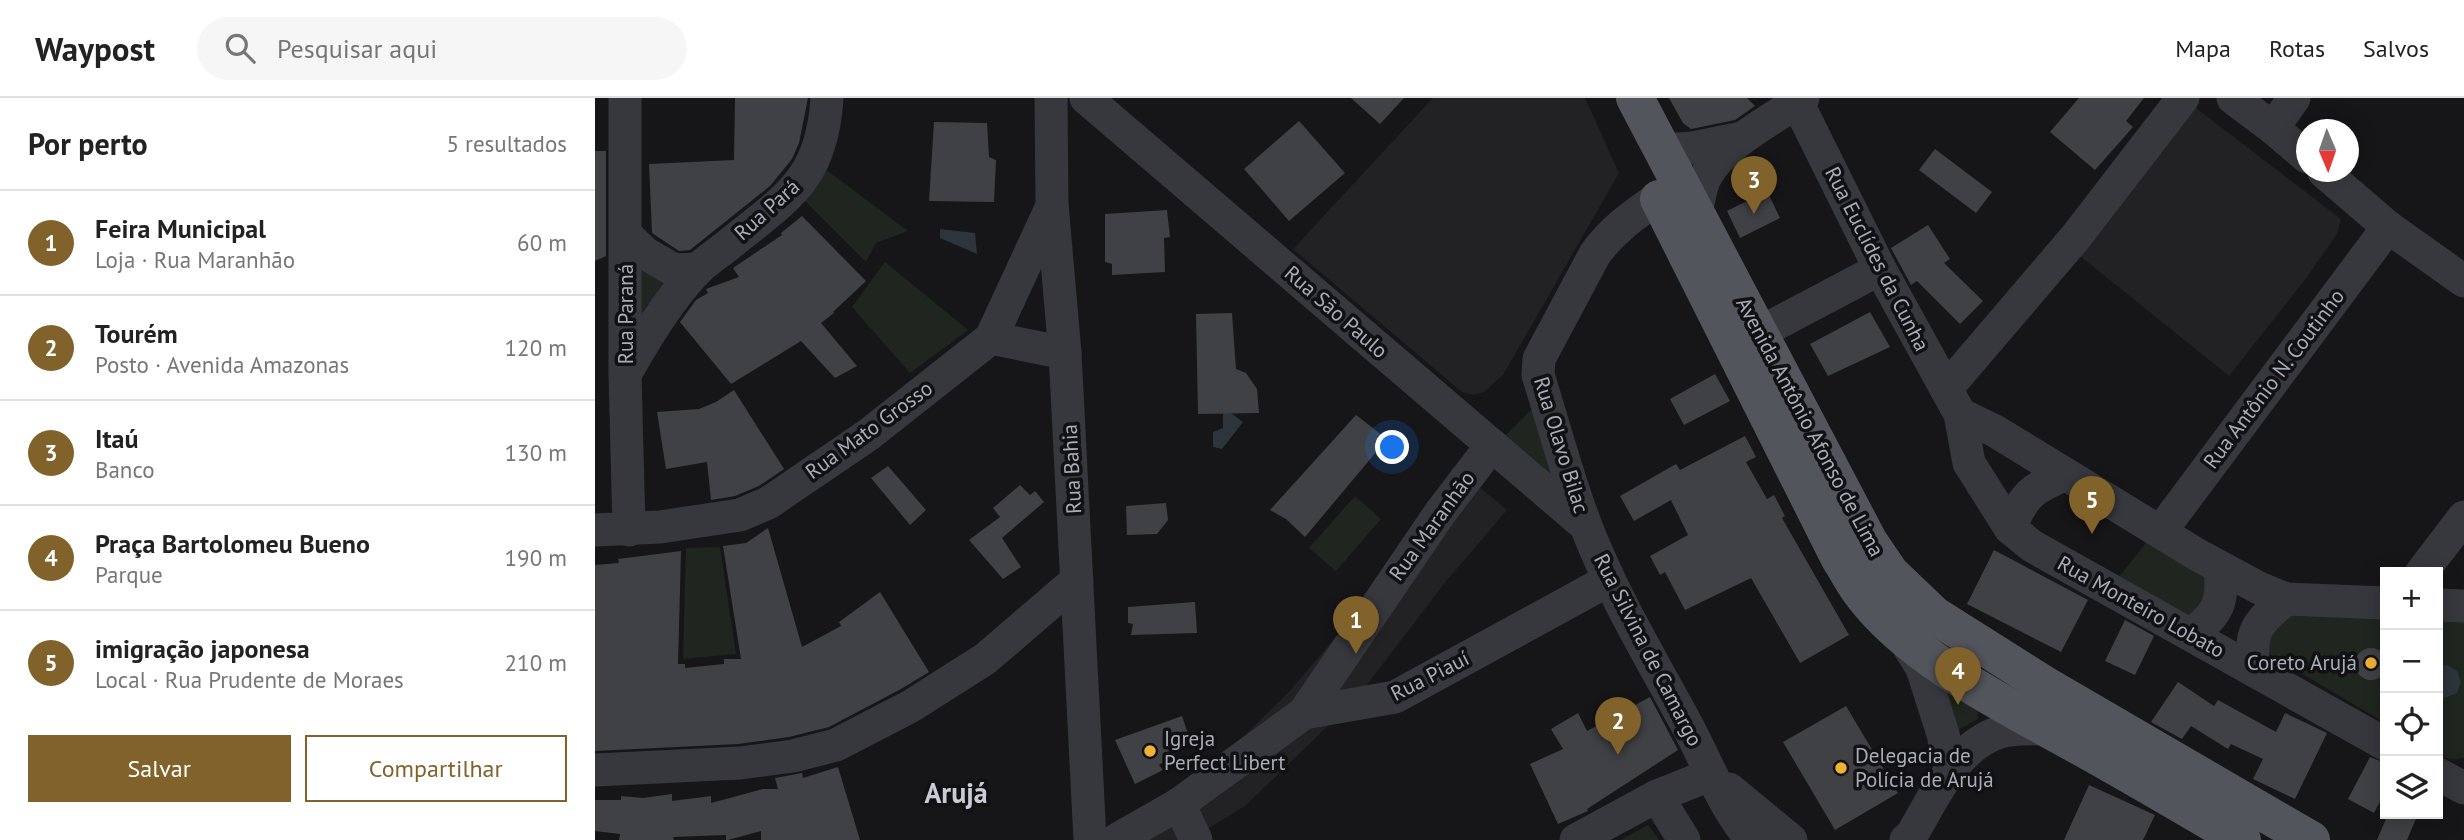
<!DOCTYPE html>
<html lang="pt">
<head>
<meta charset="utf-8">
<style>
	body { margin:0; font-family:"PT Sans",sans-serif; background:#f6f6f6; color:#222 }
	.controls { position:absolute; right:21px; bottom:21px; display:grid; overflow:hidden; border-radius:0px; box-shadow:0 4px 18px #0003 }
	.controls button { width:63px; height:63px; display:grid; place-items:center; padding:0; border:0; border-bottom:2px solid #e0e0e0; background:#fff; color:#222; font:35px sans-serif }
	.compass { position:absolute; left:1701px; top:21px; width:63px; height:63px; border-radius:50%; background:#fff; box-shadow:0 4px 18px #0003; rotate:178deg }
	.you { position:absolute; left:798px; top:350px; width:24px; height:24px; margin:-18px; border:5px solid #fff; border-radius:50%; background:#1a73e8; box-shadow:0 0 0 10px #1a73e833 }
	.badge { display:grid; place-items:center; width:46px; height:46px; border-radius:50%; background:#80622a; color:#fff; font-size:23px; font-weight:700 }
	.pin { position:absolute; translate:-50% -58px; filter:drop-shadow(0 2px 4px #0008) }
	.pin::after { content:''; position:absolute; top:37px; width:24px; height:21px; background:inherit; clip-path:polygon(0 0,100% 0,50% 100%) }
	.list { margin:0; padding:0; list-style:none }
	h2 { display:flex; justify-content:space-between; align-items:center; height:91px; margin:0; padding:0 28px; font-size:30px }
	h2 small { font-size:23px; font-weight:400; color:#767676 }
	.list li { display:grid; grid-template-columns:46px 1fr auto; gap:21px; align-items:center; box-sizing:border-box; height:105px; padding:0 28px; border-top:2px solid #e0e0e0 }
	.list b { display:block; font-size:26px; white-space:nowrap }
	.list p { margin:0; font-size:23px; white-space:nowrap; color:#767676 }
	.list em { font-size:23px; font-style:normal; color:#767676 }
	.actions { display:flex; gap:14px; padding:21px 28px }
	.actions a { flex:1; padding:16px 0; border:2px solid #80622a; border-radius:0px; text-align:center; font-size:24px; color:#80622a }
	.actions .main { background:#80622a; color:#fff }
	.icon { flex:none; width:38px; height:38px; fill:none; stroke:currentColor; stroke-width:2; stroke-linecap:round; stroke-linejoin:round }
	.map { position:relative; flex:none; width:1869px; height:742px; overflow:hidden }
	header { display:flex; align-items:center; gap:42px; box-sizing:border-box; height:98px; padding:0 35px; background:#fff; border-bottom:2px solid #e0e0e0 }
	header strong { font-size:33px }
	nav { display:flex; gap:38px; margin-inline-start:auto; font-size:24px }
	.search { width:490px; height:63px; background:#f6f6f6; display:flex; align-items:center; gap:18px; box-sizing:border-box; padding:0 24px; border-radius:38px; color:#767676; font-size:26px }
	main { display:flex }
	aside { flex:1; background:#fff }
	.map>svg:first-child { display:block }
</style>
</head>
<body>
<header>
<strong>Waypost</strong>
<div class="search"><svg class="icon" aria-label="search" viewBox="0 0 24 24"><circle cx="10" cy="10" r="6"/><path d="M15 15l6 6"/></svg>Pesquisar aqui</div>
<nav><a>Mapa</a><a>Rotas</a><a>Salvos</a></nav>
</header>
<main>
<aside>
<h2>Por perto<small>5 resultados</small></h2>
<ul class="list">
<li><span class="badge">1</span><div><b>Feira Municipal</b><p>Loja · Rua Maranhão</p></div><em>60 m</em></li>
<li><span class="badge">2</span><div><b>Tourém</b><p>Posto · Avenida Amazonas</p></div><em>120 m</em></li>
<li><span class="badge">3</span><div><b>Itaú</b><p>Banco</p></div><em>130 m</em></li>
<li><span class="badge">4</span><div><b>Praça Bartolomeu Bueno</b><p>Parque</p></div><em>190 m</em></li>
<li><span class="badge">5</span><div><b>imigração japonesa</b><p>Local · Rua Prudente de Moraes</p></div><em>210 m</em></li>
</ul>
<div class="actions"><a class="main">Salvar</a><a>Compartilhar</a></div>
</aside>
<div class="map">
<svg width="1869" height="742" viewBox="0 0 1869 742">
	<rect width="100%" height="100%" fill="#161618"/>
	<g fill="#222225">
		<path d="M838 0H990L1024 75 908 277 889 294 878 297 867 294 698 151Z"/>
		<path d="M1601 10 1746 121 1742 136 1709 183 1634 278 1485 158Z"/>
		<path d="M859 368 912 412 848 487 762 600 650 708 594 742H504L607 679 693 595 775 499Z"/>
	</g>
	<g fill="#1e261f">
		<path d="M225 67 313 133 281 145 271 164 207 100Z"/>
		<path d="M33 156 85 184 52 207 32 247Z"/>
		<path d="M290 164 373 232 315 275 257 209Z"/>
		<path d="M943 305 972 384 955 386 908 340Z"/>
		<path d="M760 398 786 421 741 473 714 450Z"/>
		<path d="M1556 439 1617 477 1603 521 1520 484Z"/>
		<path d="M125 449 141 556 88 561 91 450Z"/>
		<path d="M1790 515V625L1677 558 1671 552 1682 516Z"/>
		<path d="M1843 517 1869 518V660C1859 662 1852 662 1843 656Z"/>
		<path d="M1349 578 1382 592 1383 621 1357 635Z"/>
		<path d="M1053 727 1064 742H1026Z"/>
	</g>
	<g fill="#2c353c">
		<path d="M345 131 380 135 382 156 345 140Z"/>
		<path d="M633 313 648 324 627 351 618 349V334L628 330V316Z"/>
		<path d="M1852 567 1862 573 1866 584 1862 595 1847 601 1843 600V568Z"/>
	</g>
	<g fill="#404145">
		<path d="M140 0H213L204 45 197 61 175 88 95 152 84 153 57 135 54 66 139 62Z"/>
		<path d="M756 0H809L785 26Z"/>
		<path d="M1074 0H1152L1160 8 1140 22 1096 31 1088 25Z"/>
		<path d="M1484 0H1549L1531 23 1538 29 1500 72 1455 34Z"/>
		<path d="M704 23 750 75 694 123 649 71Z"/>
		<path d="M339 24 392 25 394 59 401 62 399 104 334 103Z"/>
		<path d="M1340 51 1397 94 1381 115 1324 72Z"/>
		<path d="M0 53H11V158L0 163Z"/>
		<path d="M1172 93 1185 120 1145 140 1132 113Z"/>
		<path d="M572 112 575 139 569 140 570 174 517 177V166L510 164V116Z"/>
		<path d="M207 118 271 183 238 214 239 215 226 225 262 268 240 280 206 243 136 286 85 224 101 202 113 195 111 191 144 179 138 170 187 137 186 135Z"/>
		<path d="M1333 127 1355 161 1349 165 1388 203 1365 226 1322 183 1316 187 1296 150Z"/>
		<path d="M1275 214 1295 249 1233 278 1215 246Z"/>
		<path d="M637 215 641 271 651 275 662 291 664 315 603 316 601 216Z"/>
		<path d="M1120 276 1135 303 1089 327 1075 301Z"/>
		<path d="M139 292 189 371 164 388 140 398 116 402 112 364 71 371 62 314 104 311 121 304Z"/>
		<path d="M761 317 792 341 710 439 691 421 675 412Z"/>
		<path d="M1150 338 1161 359 1151 364 1172 401 1179 397 1190 418 1187 420 1254 537 1205 565 1156 480 1090 512 1070 474 1065 477 1055 458 1093 437 1076 402 1039 423 1025 398 1081 366 1085 372Z"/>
		<path d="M293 368 331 412 315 427 276 380Z"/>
		<path d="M425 387 435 397 440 393 449 404 407 440 426 469 408 481 374 442 405 419 398 410Z"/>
		<path d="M571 405 573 422 562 436 532 437 531 408Z"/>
		<path d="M173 430 207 549 246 528 244 524 285 494 334 574 306 591 234 629 194 639 143 646 0 653V467L24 465 23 461 86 453 83 566H90V570L129 566V561H146L128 448 151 445Z"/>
		<path d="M1399 452 1493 502 1466 554 1372 506Z"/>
		<path d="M600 504 602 535 536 537 538 526 533 525V509Z"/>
		<path d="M1530 522 1559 538 1540 577 1510 563Z"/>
		<circle cx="1776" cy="566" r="16"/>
		<path d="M1583 584 1619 608 1623 602 1681 634 1690 615 1732 635 1700 701 1658 681 1668 661 1636 646 1633 651 1596 628 1587 641 1556 624Z"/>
		<path d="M1055 599 1083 652 992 711 993 713 963 726 935 666 968 651 956 631 983 615 992 633Z"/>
		<path d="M1251 608 1303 695 1240 732 1188 644Z"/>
		<path d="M587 618 596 645 564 667 568 672 540 686 520 642Z"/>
		<path d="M1775 659 1790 665V694L1779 715 1753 701Z"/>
		<path d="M243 669 265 742H166V733L133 742H131V737L78 739 79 742H24L25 736 0 733V702H26V698L48 700 77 696V703L116 698V705L168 691H183L180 680 207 675 208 680Z"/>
		<path d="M1494 687 1560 717 1548 742H1469Z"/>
		<path d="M1793 716H1823L1812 742H1782Z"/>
	</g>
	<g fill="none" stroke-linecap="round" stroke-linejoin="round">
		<g stroke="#37383d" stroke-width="33">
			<path d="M30 0V275L34 432"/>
			<path d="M456 0 457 106 470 255 495 742"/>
			<path d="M491 0 990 427"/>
			<path d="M1638 0 1678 30 1712 59"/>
			<path d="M1202 4 1285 171 1365 316 1374 365 1415 430 1437 448 1790 646"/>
			<path d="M1678 30 1699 0"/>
			<path d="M1068 52 1098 50 1147 40"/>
			<path d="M1729 74 1793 129 1869 183"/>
			<path d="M1063 100C1040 116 1017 132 1000 156L944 261 943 277C959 327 972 379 991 428 1018 498 1057 562 1092 627 1113 666 1128 709 1157 742"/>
			<path d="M1101 115C1104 103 1105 89 1111 78 1129 45 1179 21 1208 0"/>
			<path d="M31 137 50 155 79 172 103 171"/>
			<path d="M1164 235 1285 171"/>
			<path d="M396 240 470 255"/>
			<path d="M32 273C52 238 74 201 102 172 111 163 122 156 132 148 191 100 227 83 232 0"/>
			<path d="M1351 291 1480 140 1588 0"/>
			<path d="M1365 316 1400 333 1601 456 1664 490 1691 501 1790 505"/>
			<path d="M1415 430C1429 397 1436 391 1469 377"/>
			<path d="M0 432 65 429 145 417 173 405 273 337 396 240 457 108"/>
			<path d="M1566 433 1793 129"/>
			<path d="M1827 474 1869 419"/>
			<path d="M1843 507 1869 508"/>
			<path d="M1596 537C1623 515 1629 505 1625 470"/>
			<path d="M1309 541 1327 570 1348 636 1356 673"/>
			<path d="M1660 573C1653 535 1661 525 1691 501"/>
			<path d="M709 615 845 415 897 347"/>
			<path d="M0 672 145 665 198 658 241 647 316 608 390 561 482 482"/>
			<path d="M1843 676 1869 690"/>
			<path d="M1134 691 1196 742"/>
			<path d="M1062 698 1089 742"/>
			<path d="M584 706 601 742"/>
			<path d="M521 742 584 706 709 615 800 599 1014 482"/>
			<path d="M981 742 1062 698 1115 677"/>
			<path d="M1311 742 1316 738C1339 700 1360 648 1405 634 1420 629 1439 631 1454 631"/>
		</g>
		<g stroke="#53555c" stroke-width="38">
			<path d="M1040 0 1274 444 1295 475 1339 517 1453 589 1716 742"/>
			<path d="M1064 101 1245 461C1253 473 1259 486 1268 497 1317 562 1415 609 1486 649 1540 679 1594 711 1647 742"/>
		</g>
	</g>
	<g fill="#f2b134" stroke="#111113" stroke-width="2.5">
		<circle cx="1776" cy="565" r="7"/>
		<circle cx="555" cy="653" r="7"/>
		<circle cx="1246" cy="670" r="7"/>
	</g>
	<g text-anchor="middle" stroke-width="7" stroke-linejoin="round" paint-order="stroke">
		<g font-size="21" fill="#a8adb8" stroke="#111113">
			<text transform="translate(172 112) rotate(-42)" y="7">Rua Pará</text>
			<text transform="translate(1282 161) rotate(63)" y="7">Rua Euclídes da Cunha</text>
			<text transform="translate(741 214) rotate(41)" y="7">Rua São Paulo</text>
			<text transform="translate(31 216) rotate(-90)" y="7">Rua Paraná</text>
			<text transform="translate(1679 281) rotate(-53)" y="7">Rua Antônio N. Coutinho</text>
			<text transform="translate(1215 329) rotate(62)" y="7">Avenida Antônio Afonso de Lima</text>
			<text transform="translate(274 332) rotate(-36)" y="7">Rua Mato Grosso</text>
			<text transform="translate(966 347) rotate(73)" y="7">Rua Olavo Bilac</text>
			<text transform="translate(477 371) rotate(-93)" y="7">Rua Bahia</text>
			<text transform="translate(837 428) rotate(-54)" y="7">Rua Maranhão</text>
			<text transform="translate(1546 509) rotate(29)" y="7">Rua Monteiro Lobato</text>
			<text transform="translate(1053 552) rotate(63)" y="7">Rua Silvina de Camargo</text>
			<text transform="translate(835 578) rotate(-27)" y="7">Rua Piauí</text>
		</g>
		<g font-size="21" fill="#a8adb8" stroke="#111113" text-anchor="start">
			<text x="1762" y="572" text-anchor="end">Coreto Arujá</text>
			<text x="569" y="648">Igreja<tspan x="569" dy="24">Perfect Libert</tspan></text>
			<text x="1260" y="665">Delegacia de<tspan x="1260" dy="24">Polícia de Arujá</tspan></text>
		</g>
		<g font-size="28" font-weight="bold" fill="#c9ccd4" stroke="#111113">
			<text x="361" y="705">Arujá</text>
		</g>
	</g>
</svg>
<div class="controls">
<button>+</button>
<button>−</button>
<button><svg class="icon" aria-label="locate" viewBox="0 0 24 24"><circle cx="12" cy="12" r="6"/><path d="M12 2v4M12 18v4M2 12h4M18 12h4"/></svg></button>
<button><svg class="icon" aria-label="layers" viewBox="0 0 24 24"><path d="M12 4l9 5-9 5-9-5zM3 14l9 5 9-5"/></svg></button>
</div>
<svg class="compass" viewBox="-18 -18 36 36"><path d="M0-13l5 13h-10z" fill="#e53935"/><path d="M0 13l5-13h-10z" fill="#767676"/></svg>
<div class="you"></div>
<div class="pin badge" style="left:761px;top:556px">1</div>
<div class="pin badge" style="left:1023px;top:657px">2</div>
<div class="pin badge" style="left:1159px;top:116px">3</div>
<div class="pin badge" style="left:1363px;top:607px">4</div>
<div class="pin badge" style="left:1497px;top:436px">5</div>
</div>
</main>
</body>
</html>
